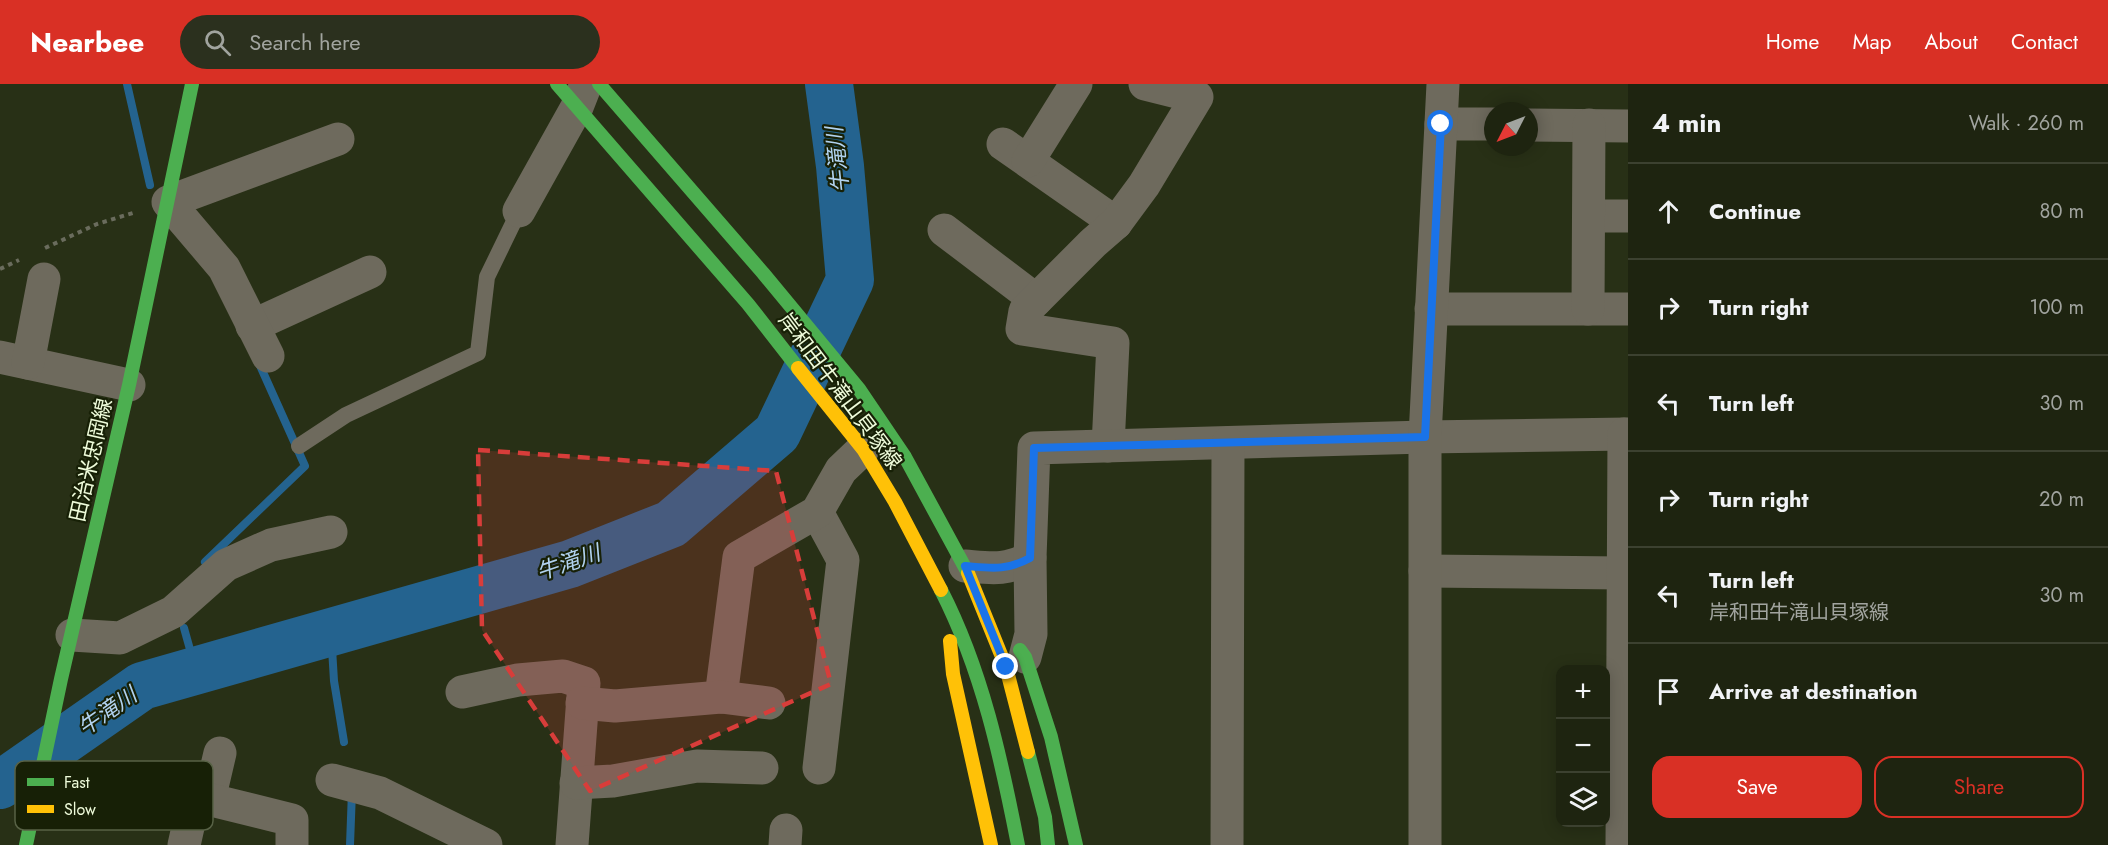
<!DOCTYPE html>
<html lang="en">
<head>
<meta charset="utf-8">
<style>
	body { margin:0; font-family:Jost,"Noto Sans JP",sans-serif; background:#2b301e; color:#f1f3f6 }
	.controls { position:absolute; right:18px; bottom:18px; display:grid; overflow:hidden; border-radius:12px; box-shadow:0 3px 15px #0003 }
	.controls button { width:54px; height:54px; display:grid; place-items:center; padding:0; border:0; border-bottom:2px solid #3c4130; background:#1e2410; color:#f1f3f6; font:30px sans-serif }
	.compass { position:absolute; left:1484px; top:18px; width:54px; height:54px; border-radius:50%; background:#1e2410; box-shadow:0 3px 15px #0003; rotate:228deg }
	.stop { position:absolute; width:18px; height:18px; margin:-14px; border:4px solid #1a73e8; border-radius:50%; background:#fff }
	.stop.end { background:#1a73e8; border-color:#fff; box-shadow:0 2px 6px #0008 }
	.list { margin:0; padding:0; list-style:none }
	h2 { display:flex; justify-content:space-between; align-items:center; height:78px; margin:0; padding:0 24px; font-size:26px }
	h2 small { font-size:20px; font-weight:400; color:#a1a49f }
	.list li { display:grid; grid-template-columns:39px 1fr auto; gap:18px; align-items:center; box-sizing:border-box; height:96px; padding:0 24px; border-top:2px solid #3c4130 }
	.list b { display:block; font-size:22px; white-space:nowrap }
	.list p { margin:0; font-size:20px; white-space:nowrap; color:#a1a49f }
	.list em { font-size:20px; font-style:normal; color:#a1a49f }
	.actions { display:flex; gap:12px; padding:18px 24px }
	.actions a { flex:1; padding:14px 0; border:2px solid #d93025; border-radius:18px; text-align:center; font-size:21px; color:#d93025 }
	.actions .main { background:#d93025; color:#fff }
	.icon { flex:none; width:33px; height:33px; fill:none; stroke:currentColor; stroke-width:2; stroke-linecap:round; stroke-linejoin:round }
	.map { position:relative; flex:none; width:1628px; height:761px; overflow:hidden }
	header { display:flex; align-items:center; gap:36px; box-sizing:border-box; height:84px; padding:0 30px; background:#d93025; color:#fff }
	header strong { font-size:28px }
	nav { display:flex; gap:33px; margin-inline-start:auto; font-size:21px }
	.search { width:420px; height:54px; background:#2b301e; display:flex; align-items:center; gap:15px; box-sizing:border-box; padding:0 21px; border-radius:33px; color:#a1a49f; font-size:22px }
	main { display:flex }
	aside { flex:1; background:#1e2410 }
	.map>svg:first-child { display:block }
</style>
</head>
<body>
<header>
<strong>Nearbee</strong>
<div class="search"><svg class="icon" aria-label="search" viewBox="0 0 24 24"><circle cx="10" cy="10" r="6"/><path d="M15 15l6 6"/></svg>Search here</div>
<nav><a>Home</a><a>Map</a><a>About</a><a>Contact</a></nav>
</header>
<main>
<div class="map">
<svg width="1628" height="761" viewBox="0 0 1628 761">
	<rect width="100%" height="100%" fill="#283016"/>
	<g fill="none" stroke-linecap="round" stroke-linejoin="round">
		<g stroke="#24638f" stroke-width="8">
			<path d="M127 0 150 101"/>
			<path d="M205 478 305 382 258 277"/>
			<path d="M184 544 196 587"/>
			<path d="M331 548 334 597 344 658"/>
			<path d="M350 761 352 707"/>
		</g>
		<path stroke="#24638f" stroke-width="48" d="M0 701 142 602 570 480 671 440 777 349 850 196 840 82 829 0"/>
		<g stroke="#6a6c5d" stroke-width="4" stroke-dasharray="4.5 4.5" stroke-linecap="butt">
			<path d="M45 164 97 140 136 128"/>
			<path d="M0 185 19 176"/>
		</g>
		<path stroke="#6e6a5d" stroke-width="16" d="M299 362 346 331 478 269 487 193 519 127"/>
		<g stroke="#6e6a5d" stroke-width="33">
			<path d="M1441 40H1493"/>
			<path d="M1529 41 1628 42"/>
			<path d="M1003 60 1116 139"/>
			<path d="M1028 77 1076 0"/>
			<path d="M519 127 577 23 586 0"/>
			<path d="M1589 132H1628"/>
			<path d="M944 146 1036 216"/>
			<path d="M1431 225H1628"/>
			<path d="M1588 225 1589 41"/>
			<path d="M252 242 370 188"/>
			<path d="M268 272 224 184 168 118 338 55"/>
			<path d="M0 273 129 301"/>
			<path d="M28 279 44 195"/>
			<path d="M1108 362 1113 259 1022 245 1025 227 1093 159 1116 139 1144 101 1197 13 1145 0"/>
			<path d="M817 428 843 476 819 684"/>
			<path d="M965 482C991 484 1006 487 1030 474"/>
			<path d="M1425 487 1623 489"/>
			<path d="M72 551 120 554 173 528 226 481 271 461 331 448"/>
			<path d="M1025 573 1031 550 1030 474 1034 364 1425 353 1628 350"/>
			<path d="M462 608 518 596 563 592 584 599 572 761"/>
			<path d="M721 613 739 473 817 428 841 386 863 365"/>
			<path d="M582 619 615 622 721 613 769 619"/>
			<path d="M332 696 380 709 486 761"/>
			<path d="M576 699 613 697 697 682 762 684"/>
			<path d="M209 716 220 669"/>
			<path d="M184 761 195 712 292 736V761"/>
			<path d="M785 761 786 746"/>
			<path d="M1227 761 1228 359"/>
			<path d="M1425 761V353L1443 0"/>
			<path d="M1622 761 1624 350"/>
		</g>
		<g stroke="#4caf50" stroke-width="14">
			<path d="M557 0 748 220 798 284"/>
			<path d="M599 0 763 189 859 305 905 373 968 489"/>
			<path d="M941 506C982 586 1001 674 1018 761"/>
			<path d="M1020 566 1025 573 1051 653 1076 761"/>
			<path d="M1028 668 1045 733 1048 761"/>
			<path d="M26 761 61 595 129 301 192 0"/>
		</g>
		<g stroke="#ffc107" stroke-width="14">
			<path d="M798 284 863 365 895 418 941 506"/>
			<path d="M968 489 1006 583 1028 668"/>
			<path d="M950 557 953 590 991 761"/>
		</g>
	</g>
	<g fill="none" stroke-linecap="round" stroke-linejoin="round">
		<path stroke="#1a73e8" stroke-width="8" d="M1006 583 965 482C991 484 1006 487 1030 474L1034 364 1425 353 1441 40"/>
	</g>
	<path fill="#d83d3a" fill-opacity="0.2" stroke="#d83d3a" stroke-width="4.5" stroke-dasharray="12 8" stroke-linejoin="round" d="M478 366 776 387 831 600 590 707 482 546Z"/>
	<g text-anchor="middle" stroke-width="4.5" stroke-linejoin="round" paint-order="stroke">
		<g font-size="21" fill="#eefbda" stroke="#172006">
			<text transform="translate(840 307) rotate(53)" y="7">岸和田牛滝山貝塚線</text>
			<text transform="translate(91 376) rotate(-77)" y="7">田治米忠岡線</text>
		</g>
		<g font-size="22" font-style="italic" fill="#b1d2ef" stroke="#172006">
			<text transform="translate(837 76) rotate(-96)" y="8">牛滝川</text>
			<text transform="translate(568 478) rotate(-19)" y="8">牛滝川</text>
			<text transform="translate(107 627) rotate(-35)" y="8">牛滝川</text>
		</g>
	</g>
	<rect x="15" y="677" width="198" height="69" rx="9" fill="#172006" stroke="#586246" stroke-width="1.5"/>
	<rect x="27" y="694" width="27" height="8" fill="#4caf50"/>
	<rect x="27" y="721" width="27" height="8" fill="#ffc107"/>
	<g font-size="16" fill="#eefbda">
		<text x="64" y="704">Fast</text>
		<text x="64" y="731">Slow</text>
	</g>
</svg>
<div class="controls">
<button>+</button>
<button>−</button>
<button><svg class="icon" aria-label="layers" viewBox="0 0 24 24"><path d="M12 4l9 5-9 5-9-5zM3 14l9 5 9-5"/></svg></button>
</div>
<svg class="compass" viewBox="-18 -18 36 36"><path d="M0-13l5 13h-10z" fill="#e53935"/><path d="M0 13l5-13h-10z" fill="#a1a49f"/></svg>
<div class="stop" style="left:1441px;top:40px"></div>
<div class="stop end" style="left:1006px;top:583px"></div>
</div>
<aside>
<h2>4 min<small>Walk · 260 m</small></h2>
<ul class="list">
<li><svg class="icon" aria-label="ahead" viewBox="0 0 24 24"><path d="M12 20V5M6 11l6-6 6 6"/></svg><div><b>Continue</b></div><em>80 m</em></li>
<li><svg class="icon" aria-label="right" viewBox="0 0 24 24"><path d="M7 20v-9h11M14 6l5 5-5 5"/></svg><div><b>Turn right</b></div><em>100 m</em></li>
<li><svg class="icon" aria-label="left" viewBox="0 0 24 24"><path d="M17 20v-9H6M10 6l-5 5 5 5"/></svg><div><b>Turn left</b></div><em>30 m</em></li>
<li><svg class="icon" aria-label="right" viewBox="0 0 24 24"><path d="M7 20v-9h11M14 6l5 5-5 5"/></svg><div><b>Turn right</b></div><em>20 m</em></li>
<li><svg class="icon" aria-label="left" viewBox="0 0 24 24"><path d="M17 20v-9H6M10 6l-5 5 5 5"/></svg><div><b>Turn left</b><p>岸和田牛滝山貝塚線</p></div><em>30 m</em></li>
<li><svg class="icon" aria-label="arrive" viewBox="0 0 24 24"><path d="M6 21V4h12l-3 4 3 4H6"/></svg><div><b>Arrive at destination</b></div></li>
</ul>
<div class="actions"><a class="main">Save</a><a>Share</a></div>
</aside>
</main>
</body>
</html>
